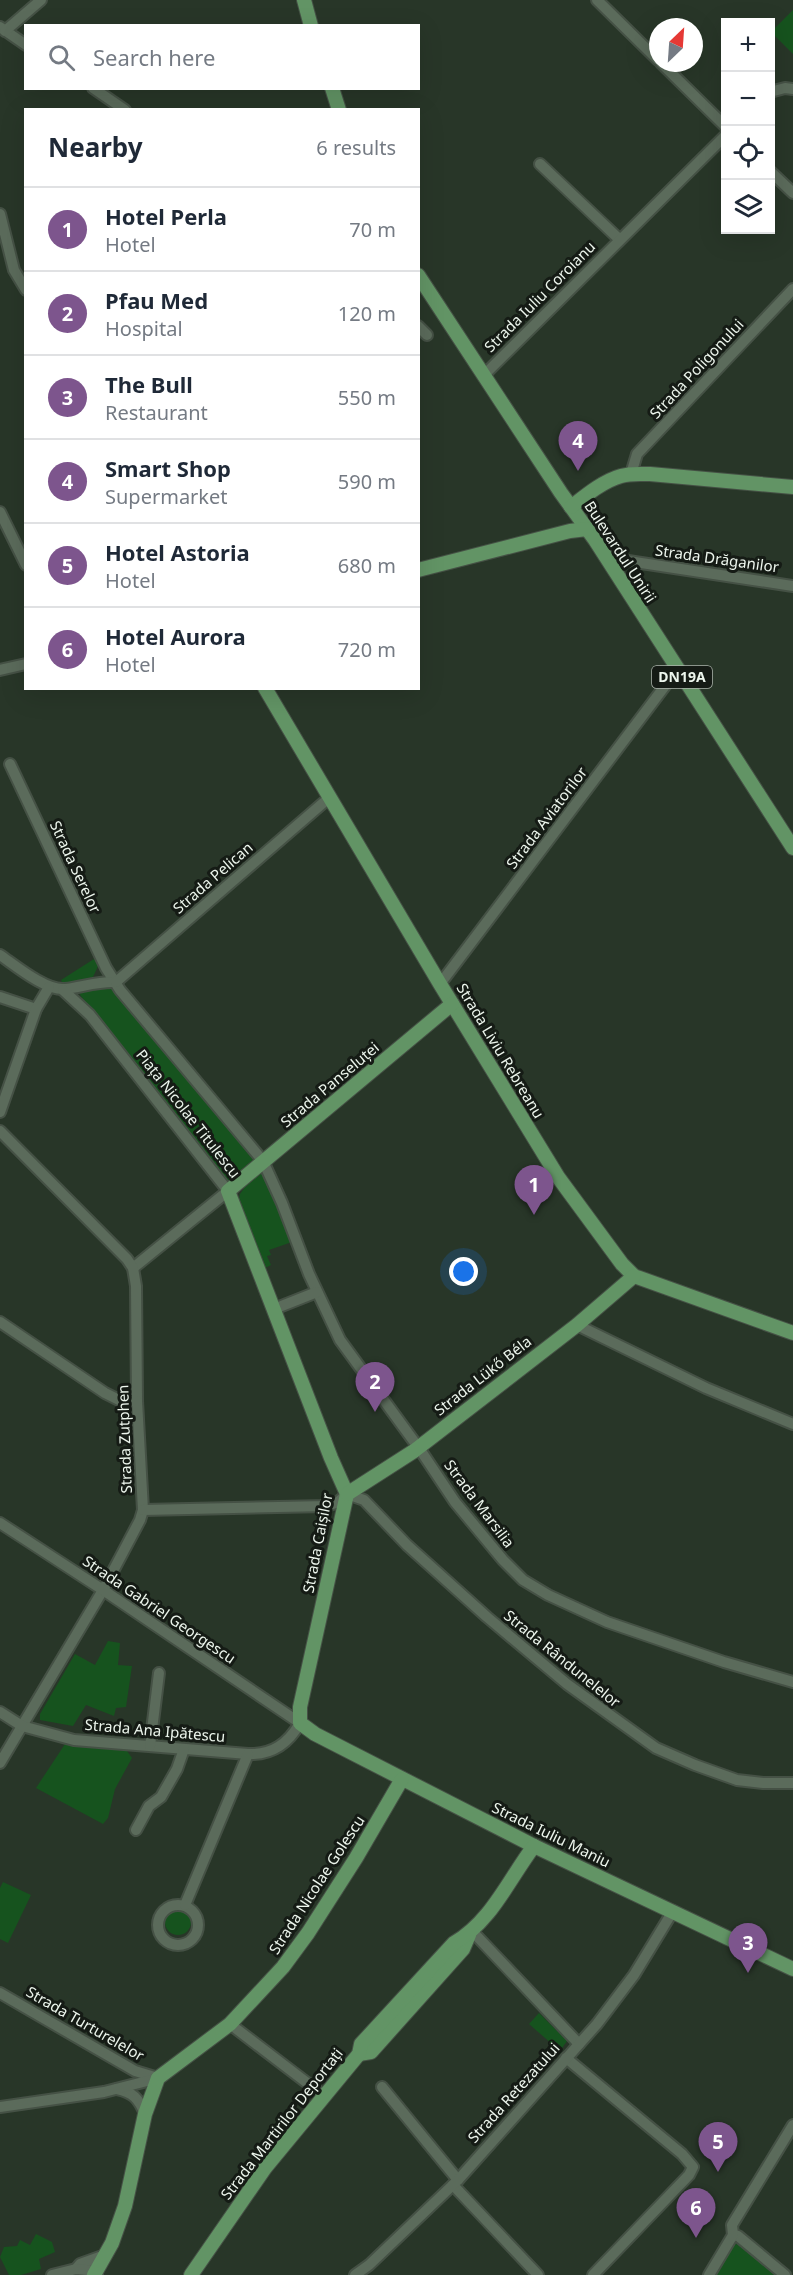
<!DOCTYPE html>
<html lang="en">
<head>
<meta charset="utf-8">
<style>
	body { margin:0; font-family:"Noto Sans",sans-serif; background:#f6f6f7; color:#1f2937 }
	.controls { position:absolute; right:18px; top:18px; display:grid; overflow:hidden; border-radius:0px; box-shadow:0 6px 24px #0002 }
	.controls button { width:54px; height:54px; display:grid; place-items:center; padding:0; border:0; border-bottom:2px solid #e0e1e3; background:#fff; color:#1f2937; font:30px sans-serif }
	.compass { position:absolute; left:649px; top:18px; width:54px; height:54px; border-radius:50%; background:#fff; box-shadow:0 6px 24px #0002; rotate:25deg }
	.you { position:absolute; left:464px; top:1272px; width:21px; height:21px; margin:-15px; border:4px solid #fff; border-radius:50%; background:#1a73e8; box-shadow:0 0 0 9px #1a73e833 }
	.badge { display:grid; place-items:center; width:39px; height:39px; border-radius:50%; background:#7d558d; color:#fff; font-size:20px; font-weight:700 }
	.pin { position:absolute; translate:-50% -50px; filter:drop-shadow(0 2px 3px #0008) }
	.pin::after { content:''; position:absolute; top:32px; width:21px; height:18px; background:inherit; clip-path:polygon(0 0,100% 0,50% 100%) }
	.list { margin:0; padding:0; list-style:none }
	h2 { display:flex; justify-content:space-between; align-items:center; height:78px; margin:0; padding:0 24px; font-size:26px }
	h2 small { font-size:20px; font-weight:400; color:#747a83 }
	.list li { display:grid; grid-template-columns:39px 1fr auto; gap:18px; align-items:center; box-sizing:border-box; height:84px; padding:0 24px; border-top:2px solid #e0e1e3 }
	.list b { display:block; font-size:22px; white-space:nowrap }
	.list p { margin:0; font-size:20px; white-space:nowrap; color:#747a83 }
	.list em { font-size:20px; font-style:normal; color:#747a83 }
	.icon { flex:none; width:33px; height:33px; fill:none; stroke:currentColor; stroke-width:2; stroke-linecap:round; stroke-linejoin:round }
	.map { position:relative; flex:none; width:793px; height:2275px; overflow:hidden }
	.search { position:absolute; background:#fff; box-shadow:0 6px 24px #0002; left:24px; top:24px; width:396px; height:66px; display:flex; align-items:center; gap:15px; box-sizing:border-box; padding:0 21px; border-radius:0px; color:#747a83; font-size:22px }
	.panel { position:absolute; background:#fff; box-shadow:0 6px 24px #0002; left:24px; top:108px; width:396px; height:582px; border-radius:0px }
	.map>svg:first-child { display:block }
</style>
</head>
<body>
<div class="map">
<svg width="793" height="2275" viewBox="0 0 793 2275">
	<rect width="100%" height="100%" fill="#283628"/>
	<g fill="#16531e">
		<path d="M793 10V54L771 32Z"/>
		<path d="M94 959 99 964 93 977 63 984 61 980Z"/>
		<path d="M110 986 255 1161 229 1184 80 995 81 990Z"/>
		<path d="M264 1171 292 1242 269 1250 271 1255 267 1256 271 1265 265 1268 237 1209 240 1194 247 1184Z"/>
		<path d="M108 1641 120 1643 118 1665 132 1666 126 1707 116 1708 114 1716 86 1705 73 1726 40 1720V1714L75 1654 95 1665Z"/>
		<path d="M65 1744 127 1751 132 1758 115 1789 108 1818 103 1824 36 1788Z"/>
		<path d="M3 1882 31 1895 8 1943 0 1939V1888Z"/>
		<circle cx="178" cy="1922" r="13"/>
		<path d="M539 2013 567 2041 560 2051 529 2024Z"/>
		<path d="M36 2234 52 2242 55 2252 39 2259 41 2269 21 2275H9L0 2257 4 2247 17 2246 20 2240 30 2245Z"/>
		<path d="M737 2244 775 2275H713L728 2247Z"/>
	</g>
	<g fill="none" stroke-linecap="round" stroke-linejoin="round">
		<defs>
			<g id="minor">
				<path d="M597 0 658 60"/>
				<path d="M0 27 26 45"/>
				<path d="M5 31 41 0"/>
				<path d="M661 63 726 127"/>
				<path d="M93 88 125 110"/>
				<path d="M770 92 785 88 793 89"/>
				<path d="M540 164 619 239"/>
				<path d="M770 171 793 193"/>
				<path d="M0 214 14 270 26 290"/>
				<path d="M418 326 427 335"/>
				<path d="M484 375 726 135"/>
				<path d="M631 474 637 454 793 289"/>
				<path d="M0 512 26 565"/>
				<path d="M603 552 615 559 793 586"/>
				<path d="M0 670 26 664"/>
				<path d="M10 764 106 968 120 990 263 1161 282 1203 309 1274 340 1340 421 1451 455 1502 503 1560 523 1580 548 1595 607 1622 724 1662 793 1682"/>
				<path d="M0 955C16 966 46 991 65 989 82 987 98 981 116 982"/>
				<path d="M116 982 330 797"/>
				<path d="M440 984 677 670"/>
				<path d="M63 990 90 1015 228 1191 133 1268"/>
				<path d="M0 997 36 1009"/>
				<path d="M0 1112 36 1009 49 987"/>
				<path d="M0 1131 127 1259 133 1268 136 1286 137 1401 143 1510 140 1520 103 1590 0 1763"/>
				<path d="M274 1309 317 1292"/>
				<path d="M0 1322 105 1393 121 1401H137"/>
				<path d="M577 1325 706 1388 793 1424"/>
				<path d="M143 1510 327 1506 338 1502 347 1494 364 1500 407 1545 487 1617 567 1684 656 1748 695 1765 737 1780 763 1783H793"/>
				<path d="M0 1523 103 1590 300 1723C288 1744 272 1755 248 1754L74 1740 22 1726 0 1712"/>
				<path d="M150 1746 159 1673"/>
				<path d="M136 1830 149 1806 161 1797 177 1769 184 1749"/>
				<circle cx="178" cy="1925" r="20"/>
				<path d="M185 1905 248 1754"/>
				<path d="M472 1931 579 2044"/>
				<path d="M0 1993 135 2071 158 2078"/>
				<path d="M230 2024 323 2095"/>
				<path d="M566 2058 682 2154 693 2167 689 2175 593 2275"/>
				<path d="M382 2087 458 2180"/>
				<path d="M117 2089C133 2092 139 2099 145 2114"/>
				<path d="M0 2107 104 2092 155 2079"/>
				<path d="M453 2185 538 2275"/>
				<path d="M733 2235 738 2236 785 2275"/>
				<path d="M76 2269 80 2264 105 2255"/>
				<path d="M52 2275 76 2269 97 2271V2275"/>
				<path d="M355 2275 369 2265 458 2180 597 2024 634 1975 673 1911"/>
				<path d="M709 2275 733 2235 732 2225 793 2125"/>
			</g>
			<g id="major">
				<path d="M304 0 311 26"/>
				<path d="M332 88 339 110"/>
				<path d="M418 275 561 493 595 540 793 848"/>
				<path d="M571 507C585 496 603 481 621 476 630 473 640 474 650 474L793 487"/>
				<path d="M418 570 570 531 587 529"/>
				<path d="M265 688 440 984 558 1177 622 1264 634 1276 793 1333"/>
				<path d="M452 1004 228 1191 331 1458 347 1494 300 1707V1723L315 1734 534 1846 793 1969"/>
				<path d="M347 1494 414 1451 577 1325 634 1276"/>
				<path d="M359 2054 371 2052 463 1949 469 1935"/>
				<path d="M94 2275 112 2243 125 2206 145 2114 158 2078 230 2024 283 1967 308 1933 356 1858 402 1779"/>
				<path d="M191 2275 265 2168 359 2054 361 2044 454 1943C491 1922 509 1879 534 1846"/>
			</g>
		</defs>
		<use href="#minor" stroke="#455145" stroke-width="14"/>
		<use href="#major" stroke="#455145" stroke-width="16"/>
		<use href="#minor" stroke="#5b6b5b" stroke-width="10"/>
		<use href="#major" stroke="#629465" stroke-width="14"/>
	</g>
	<g text-anchor="middle" stroke-width="6" stroke-linejoin="round" paint-order="stroke">
		<rect fill="#151b15" stroke="#acb4ac" stroke-width="1.5" x="652" y="666" width="60" height="22" rx="4.5"/>
		<g font-size="14" font-weight="bold" fill="#edf6ed">
			<text x="682" y="682">DN19A</text>
		</g>
		<g font-size="15" fill="#edf6ed" stroke="#151b15">
			<text transform="translate(540 297) rotate(-45)" y="5">Strada Iuliu Coroianu</text>
			<text transform="translate(697 369) rotate(-47)" y="5">Strada Poligonului</text>
			<text transform="translate(620 552) rotate(57)" y="5">Bulevardul Unirii</text>
			<text transform="translate(717 559) rotate(8)" y="5">Strada Drăganilor</text>
			<text transform="translate(547 818) rotate(-53)" y="5">Strada Aviatorilor</text>
			<text transform="translate(75 867) rotate(65)" y="5">Strada Serelor</text>
			<text transform="translate(213 878) rotate(-41)" y="5">Strada Pelican</text>
			<text transform="translate(500 1051) rotate(59)" y="5">Strada Liviu Rebreanu</text>
			<text transform="translate(330 1085) rotate(-40)" y="5">Strada Panseluței</text>
			<text transform="translate(188 1114) rotate(52)" y="5">Piața Nicolae Titulescu</text>
			<text transform="translate(483 1376) rotate(-38)" y="5">Strada Lükő Béla</text>
			<text transform="translate(125 1439) rotate(-92)" y="5">Strada Zutphen</text>
			<text transform="translate(479 1504) rotate(53)" y="5">Strada Marsilia</text>
			<text transform="translate(318 1543) rotate(-79)" y="5">Strada Caișilor</text>
			<text transform="translate(159 1610) rotate(34)" y="5">Strada Gabriel Georgescu</text>
			<text transform="translate(562 1659) rotate(39)" y="5">Strada Rândunelelor</text>
			<text transform="translate(155 1731) rotate(5)" y="5">Strada Ana Ipătescu</text>
			<text transform="translate(551 1835) rotate(26)" y="5">Strada Iuliu Maniu</text>
			<text transform="translate(317 1885) rotate(-57)" y="5">Strada Nicolae Golescu</text>
			<text transform="translate(85 2024) rotate(30)" y="5">Strada Turturelelor</text>
			<text transform="translate(514 2093) rotate(-48)" y="5">Strada Retezatului</text>
			<text transform="translate(282 2124) rotate(-52)" y="5">Strada Martirilor Deportați</text>
		</g>
	</g>
</svg>
<div class="controls">
<button>+</button>
<button>−</button>
<button><svg class="icon" aria-label="locate" viewBox="0 0 24 24"><circle cx="12" cy="12" r="6"/><path d="M12 2v4M12 18v4M2 12h4M18 12h4"/></svg></button>
<button><svg class="icon" aria-label="layers" viewBox="0 0 24 24"><path d="M12 4l9 5-9 5-9-5zM3 14l9 5 9-5"/></svg></button>
</div>
<svg class="compass" viewBox="-18 -18 36 36"><path d="M0-13l5 13h-10z" fill="#e53935"/><path d="M0 13l5-13h-10z" fill="#747a83"/></svg>
<div class="you"></div>
<div class="pin badge" style="left:534px;top:1215px">1</div>
<div class="pin badge" style="left:375px;top:1412px">2</div>
<div class="pin badge" style="left:748px;top:1973px">3</div>
<div class="pin badge" style="left:578px;top:471px">4</div>
<div class="pin badge" style="left:718px;top:2172px">5</div>
<div class="pin badge" style="left:696px;top:2238px">6</div>
<div class="search"><svg class="icon" aria-label="search" viewBox="0 0 24 24"><circle cx="10" cy="10" r="6"/><path d="M15 15l6 6"/></svg>Search here</div>
<section class="panel">
<h2>Nearby<small>6 results</small></h2>
<ul class="list">
<li><span class="badge">1</span><div><b>Hotel Perla</b><p>Hotel</p></div><em>70 m</em></li>
<li><span class="badge">2</span><div><b>Pfau Med</b><p>Hospital</p></div><em>120 m</em></li>
<li><span class="badge">3</span><div><b>The Bull</b><p>Restaurant</p></div><em>550 m</em></li>
<li><span class="badge">4</span><div><b>Smart Shop</b><p>Supermarket</p></div><em>590 m</em></li>
<li><span class="badge">5</span><div><b>Hotel Astoria</b><p>Hotel</p></div><em>680 m</em></li>
<li><span class="badge">6</span><div><b>Hotel Aurora</b><p>Hotel</p></div><em>720 m</em></li>
</ul>
</section>
</div>
</body>
</html>
